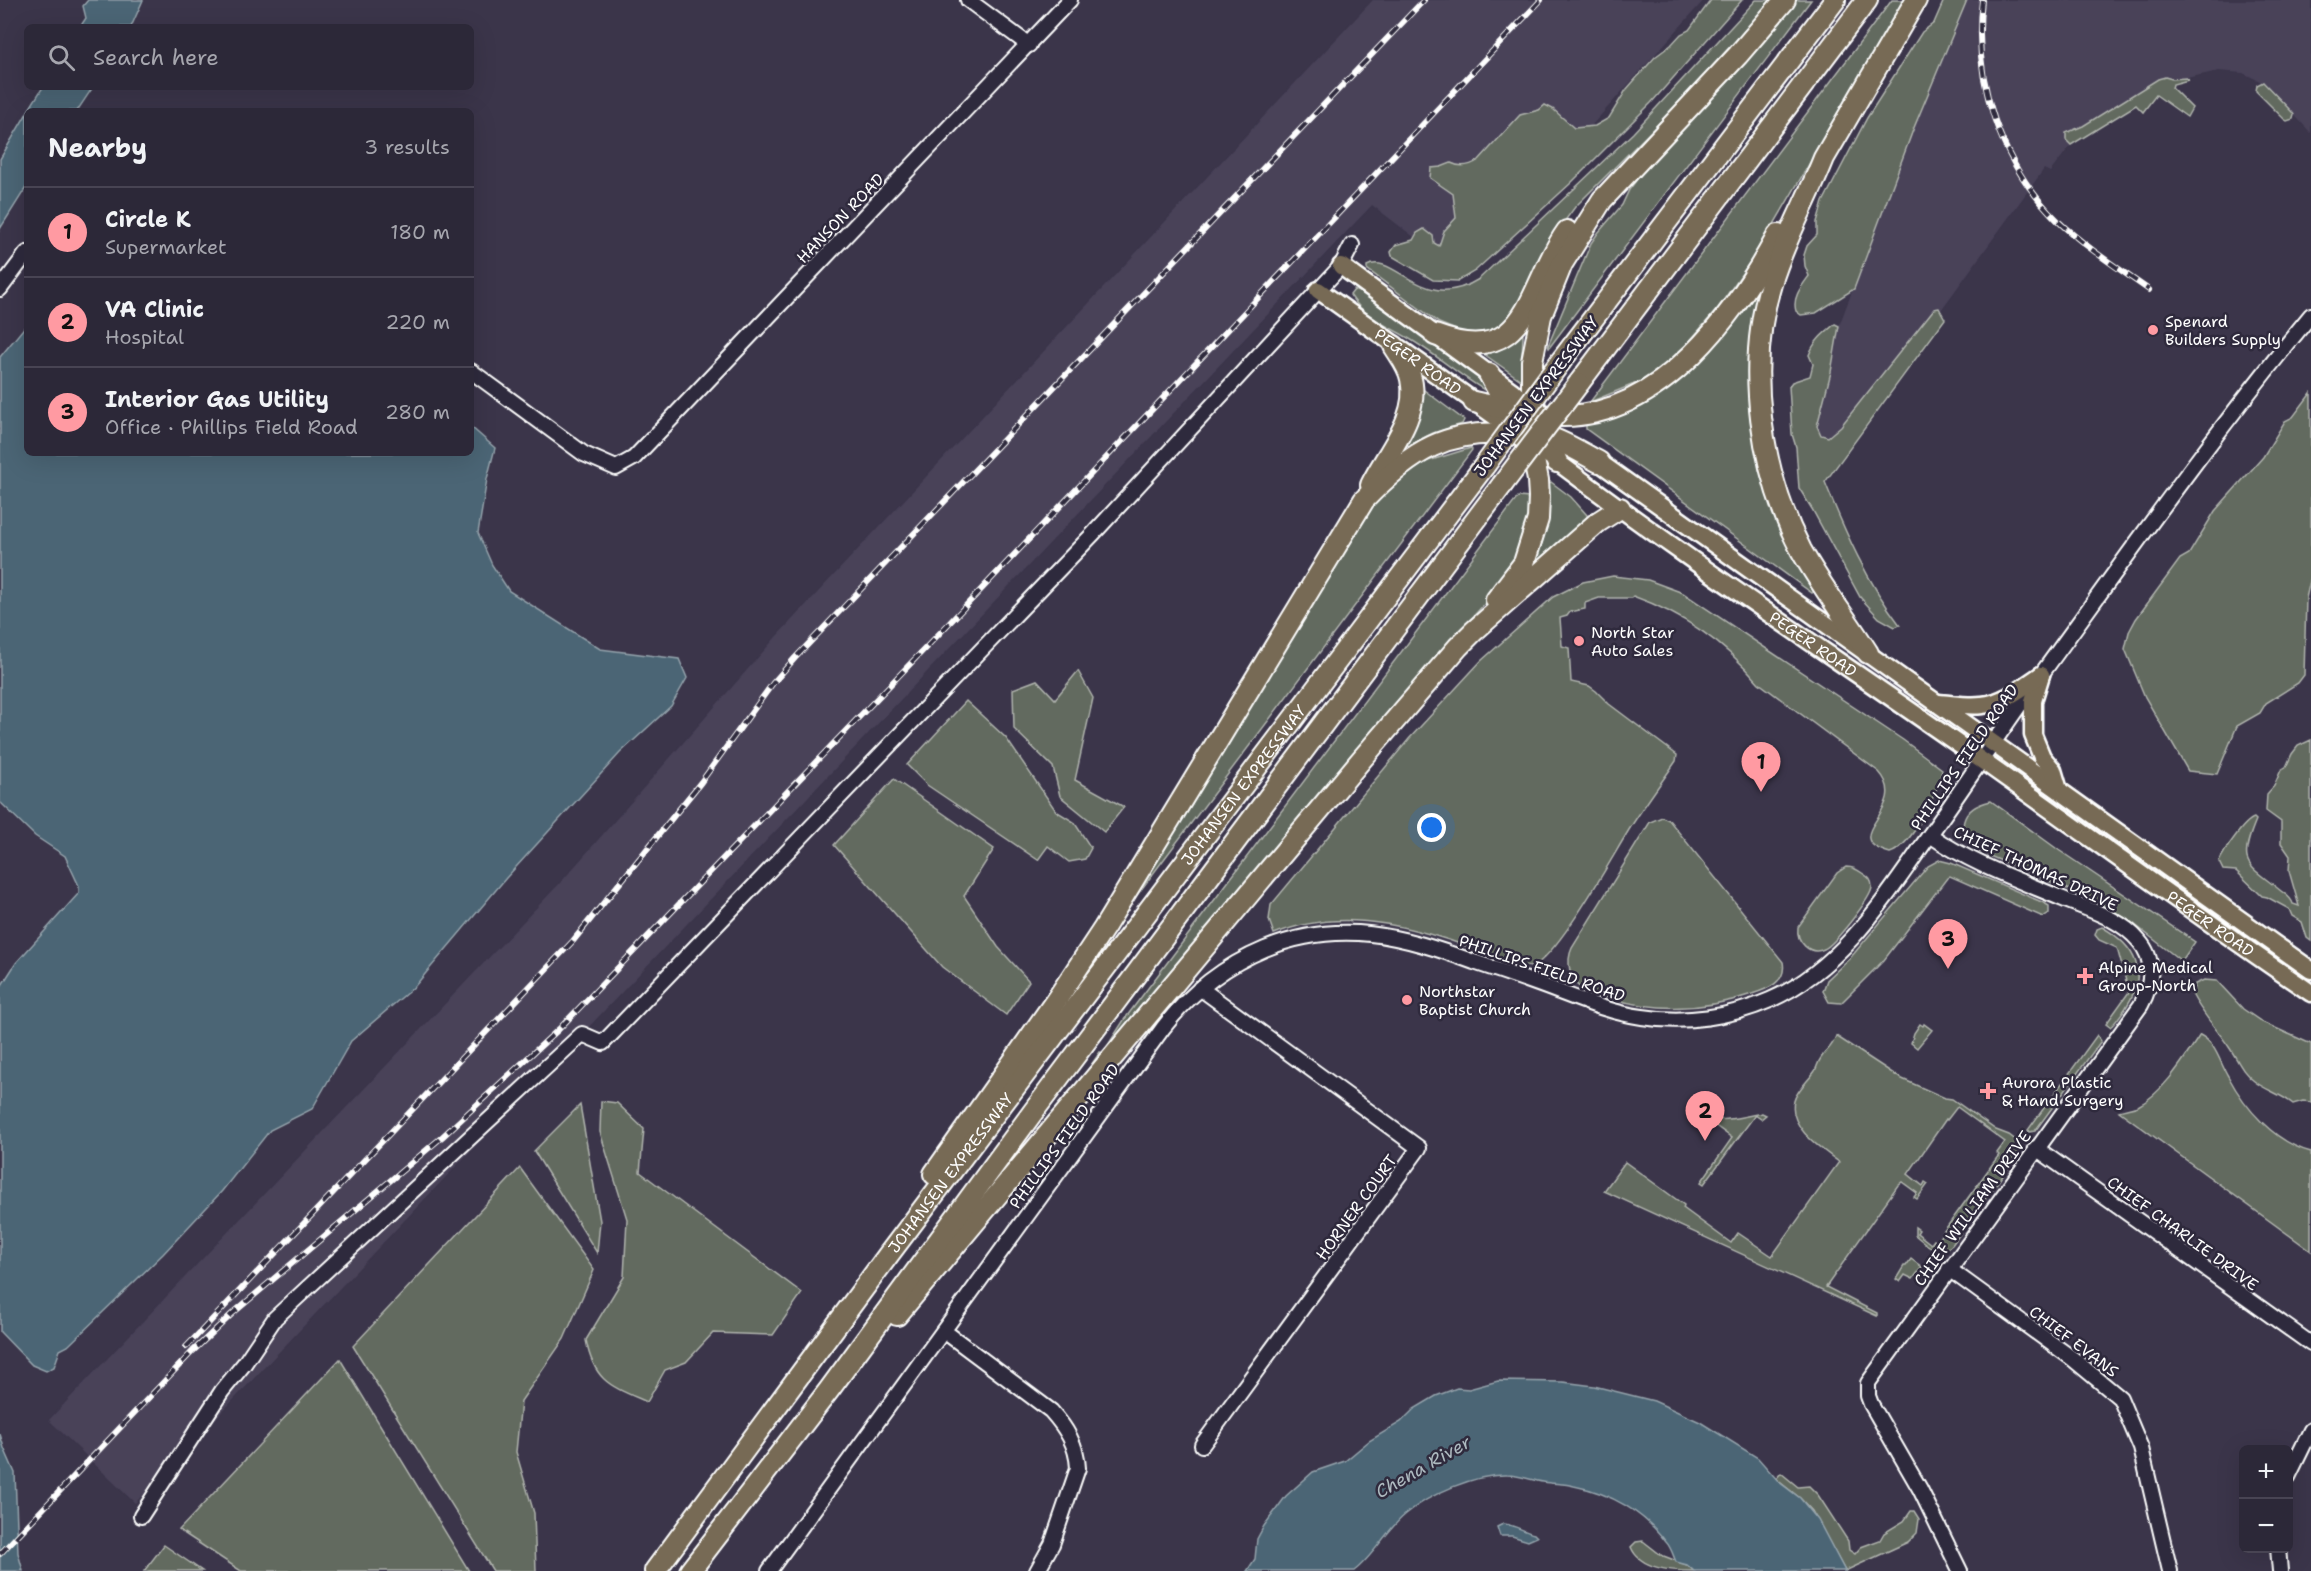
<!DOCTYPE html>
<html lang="en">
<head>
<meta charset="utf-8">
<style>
	body { margin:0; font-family:"Shantell Sans",sans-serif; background:#383443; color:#f1f3f6 }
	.controls { position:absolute; right:18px; bottom:18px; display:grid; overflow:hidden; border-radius:9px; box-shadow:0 6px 24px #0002 }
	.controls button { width:54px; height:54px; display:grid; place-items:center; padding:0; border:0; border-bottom:2px solid #484453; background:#2c2838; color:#f1f3f6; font:30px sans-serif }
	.you { position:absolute; left:1432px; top:828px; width:21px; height:21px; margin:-15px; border:4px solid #fff; border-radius:50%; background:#1a73e8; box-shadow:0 0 0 9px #1a73e833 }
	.badge { display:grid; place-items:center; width:39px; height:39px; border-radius:50%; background:#ff9aa2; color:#111; font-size:20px; font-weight:700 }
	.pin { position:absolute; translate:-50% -50px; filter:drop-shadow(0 2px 3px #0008) }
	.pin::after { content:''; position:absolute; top:32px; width:21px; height:18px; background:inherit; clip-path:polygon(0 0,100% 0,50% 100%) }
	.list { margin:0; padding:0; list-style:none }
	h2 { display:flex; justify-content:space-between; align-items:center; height:78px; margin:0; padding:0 24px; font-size:26px }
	h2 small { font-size:20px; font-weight:400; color:#a6a6ae }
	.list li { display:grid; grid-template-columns:39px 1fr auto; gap:18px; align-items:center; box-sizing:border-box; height:90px; padding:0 24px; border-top:2px solid #484453 }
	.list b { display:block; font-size:22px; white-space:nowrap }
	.list p { margin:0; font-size:20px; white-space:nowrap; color:#a6a6ae }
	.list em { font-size:20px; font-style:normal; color:#a6a6ae }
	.icon { flex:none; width:33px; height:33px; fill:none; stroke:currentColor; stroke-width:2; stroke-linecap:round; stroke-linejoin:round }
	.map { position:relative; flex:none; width:2311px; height:1571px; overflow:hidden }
	.search { position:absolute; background:#2c2838; box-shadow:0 6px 24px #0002; left:24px; top:24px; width:450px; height:66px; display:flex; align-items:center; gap:15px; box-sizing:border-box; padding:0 21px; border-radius:9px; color:#a6a6ae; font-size:22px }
	.panel { position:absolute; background:#2c2838; box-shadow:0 6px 24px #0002; left:24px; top:108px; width:450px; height:348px; border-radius:9px }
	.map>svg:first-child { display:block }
</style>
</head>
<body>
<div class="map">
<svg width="2311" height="1571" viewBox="0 0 2311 1571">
	<rect width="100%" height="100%" fill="#3b354a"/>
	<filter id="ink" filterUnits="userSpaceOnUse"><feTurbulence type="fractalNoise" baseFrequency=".0167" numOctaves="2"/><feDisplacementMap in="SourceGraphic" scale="12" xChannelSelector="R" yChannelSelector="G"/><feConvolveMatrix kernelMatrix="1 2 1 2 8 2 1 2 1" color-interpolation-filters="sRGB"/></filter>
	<g filter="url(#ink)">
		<g fill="#494259">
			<path d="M1373 0H1704L1460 272 1372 205 135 1503 49 1420 562 881 776 637Z"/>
			<path d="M1967 0H2311V133L2266 84 2243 73 2219 71 2186 78 2158 79 2083 126 2069 131 2067 140 2071 145 2050 172 2044 169 1941 310H1934L1841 426 1828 437 1824 438 1821 435 1817 426 1831 372 1839 326 1913 130Z"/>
		</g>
		<g fill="#626a5e" stroke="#b0b4ae" stroke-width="1.5">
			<path d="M1711 0H1742L1651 103 1571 183 1475 271 1458 281 1433 280 1392 256 1391 252 1396 245 1413 240 1417 233 1424 229 1433 236 1434 243 1439 246 1444 231 1456 218 1453 194 1430 178 1431 168 1441 167 1451 163C1461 168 1470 166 1479 160L1520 115 1539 110 1545 105 1553 109 1574 128 1595 126 1609 118 1626 90 1655 57 1671 45 1681 34 1689 30Z"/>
			<path d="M1756 0H1772L1680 102 1575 207 1544 249 1524 294 1514 312 1506 321 1491 331 1466 334 1439 323 1367 269V266C1394 251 1422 315 1479 279L1633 133Z"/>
			<path d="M1791 0H1811L1549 348 1548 346 1591 243 1598 233 1622 205 1629 190 1663 145Z"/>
			<path d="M1892 0H1905L1763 243 1718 308 1688 343 1656 373 1639 382 1590 402Z"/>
			<path d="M1944 0H1967L1913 130 1854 289 1816 313 1801 315 1796 311C1792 298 1801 287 1809 276L1805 266 1804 255 1807 246 1817 235V222L1823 202 1867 118 1922 32 1934 23Z"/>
			<path d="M2165 77 2172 79 2186 78 2188 80 2173 84 2172 88 2192 108 2187 117 2156 95 2143 112 2136 105 2071 145 2066 140V133L2083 126 2158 79Z"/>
			<path d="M2263 82 2292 112 2294 115 2293 119 2287 121 2284 119 2256 91 2257 85Z"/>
			<path d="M1768 265 1751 367 1815 590 1812 593 1586 429V426L1589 422 1623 412Z"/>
			<path d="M1354 290 1366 295 1469 369 1482 380 1495 396C1466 381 1441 358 1413 341 1390 326 1366 320 1350 295Z"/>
			<path d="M1939 308 1945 319 1825 482C1845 532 1867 582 1900 625L1895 627 1879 618 1860 597 1812 509 1799 488 1796 447 1792 434 1789 386 1792 382 1810 376 1813 364 1809 355C1814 341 1823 334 1835 324L1839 326 1831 372 1817 426 1821 435 1828 437 1841 426 1934 309Z"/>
			<path d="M1519 333 1523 335 1521 380 1478 350Z"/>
			<path d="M1424 390 1464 420 1462 424 1433 433 1403 448 1419 394Z"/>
			<path d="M2311 393V577L2306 598 2304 675 2298 683 2266 703 2260 713 2237 726 2217 774 2188 771 2145 697 2125 649 2129 632 2136 619 2180 559 2189 554 2215 511 2263 457 2285 421 2293 417Z"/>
			<path d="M1471 448 1472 450 1125 911 1141 878 1375 501 1415 465Z"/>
			<path d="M1551 482 1571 497 1587 515V518L1533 569 1531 567 1547 485Z"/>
			<path d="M1518 497 1530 498C1529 518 1525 539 1517 557 1508 581 1474 615 1457 634L1075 1089 1100 1052 1103 1053 1124 1020Z"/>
			<path d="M1613 576 1648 580 1683 593 1903 740 1942 769C1940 791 1911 847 1890 853 1833 837 1913 809 1879 772L1759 683C1725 643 1683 614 1633 596L1631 598H1599L1585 603V609L1570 612 1567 616 1560 618 1562 646 1569 648 1571 682 1589 686 1596 691 1609 704 1677 755 1676 761C1661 783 1646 803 1632 825 1613 855 1559 955 1532 967L1519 965C1441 937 1356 900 1274 934L1269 920 1271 905 1409 739 1481 661 1553 597 1583 582Z"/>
			<path d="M1078 671 1093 698 1075 780 1124 807 1104 832 1060 796 1053 767 1014 729 1013 689 1037 680 1055 699Z"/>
			<path d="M966 701 1006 738 1056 811 1074 822 1091 848 1085 859 1069 862 1048 846 1038 860 927 785 907 765Z"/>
			<path d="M2311 740V941L2307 938 2302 922 2292 916 2289 909 2267 897 2262 896 2236 871 2223 870 2219 862C2224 851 2244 821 2254 818L2256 820C2237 866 2247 863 2281 891 2286 895 2291 897 2293 904L2299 906 2289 871 2290 856 2281 843V822L2266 811 2267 794 2274 786 2281 770 2286 767 2292 754 2298 746Z"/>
			<path d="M894 779 994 849 964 896 998 947 1029 981 1006 1015 942 967 834 845Z"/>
			<path d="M1991 801 2060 851 2195 942 2183 959 2180 960 2129 920 2096 901 1978 851C1954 831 1960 808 1991 801Z"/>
			<path d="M1662 817 1669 820 1783 962C1787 982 1768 989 1752 994 1706 1010 1660 1012 1613 999 1603 996 1590 994 1582 989 1569 980 1566 961 1572 948L1650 822Z"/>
			<path d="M1939 860 1951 863 2044 903 2049 906V913L2043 917 1950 876 1947 878 1884 960 1841 1003 1829 1002 1823 991 1827 980 1851 957 1928 866Z"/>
			<path d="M1846 867C1853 867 1856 869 1862 873 1868 877 1872 879 1872 887 1872 897 1834 945 1824 949 1809 956 1796 941 1798 927L1837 873Z"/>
			<path d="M2102 927C2137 947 2149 973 2125 1009 2120 1015 2116 1023 2110 1027L2106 1024 2129 992 2117 948 2099 940 2095 935 2097 929Z"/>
			<path d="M2204 980 2217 981 2243 1009 2262 1022 2311 1044V1102L2303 1101 2293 1104C2281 1094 2265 1090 2254 1081 2241 1071 2238 1060 2229 1047 2217 1029 2202 1014 2192 994L2195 984Z"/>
			<path d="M1920 1024 1923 1026 1924 1024 1932 1030 1917 1048 1911 1043 1914 1033Z"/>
			<path d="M2097 1035 2101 1041 2035 1131 2029 1132 2028 1130Z"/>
			<path d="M2200 1035C2216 1043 2219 1061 2228 1076 2245 1108 2274 1142 2311 1152V1251L2119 1111C2125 1109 2132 1108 2138 1106 2164 1092 2184 1059 2200 1035Z"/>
			<path d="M1836 1036 1900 1078 1945 1098 1952 1099 1996 1130 2009 1135 2022 1145 2021 1150 1952 1245C1938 1257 1926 1244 1915 1235V1227L1919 1230 1917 1233 1931 1244 1934 1240 1936 1242 1999 1155 1997 1153 2005 1142 1957 1107 1947 1120 1946 1119 1908 1174 1923 1186 1925 1182 1928 1184 1917 1199 1914 1197 1917 1193 1902 1182 1898 1185 1826 1287 1877 1313V1316L1604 1191 1625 1162 1684 1205 1683 1208 1731 1243 1738 1233 1772 1256 1839 1162C1822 1149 1788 1128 1794 1101 1796 1091 1809 1080 1815 1071 1817 1067 1818 1062 1821 1058 1827 1048 1831 1050 1836 1036Z"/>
			<path d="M601 1101 617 1103 644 1129 640 1172 802 1293 773 1335 713 1333 686 1362 665 1370 647 1402C611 1386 594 1382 586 1340L624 1277 627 1219 600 1132Z"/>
			<path d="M580 1105 600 1221 597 1253 534 1151Z"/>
			<path d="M1700 1105 1705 1108 1702 1115C1723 1124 1741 1117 1762 1113L1766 1115 1761 1119 1755 1115 1704 1184 1701 1182 1732 1138 1698 1113Z"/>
			<path d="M520 1168 594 1270 564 1339 521 1401 516 1452 534 1513 536 1571H493L353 1346Z"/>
			<path d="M1911 1259 1922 1267 1913 1279 1905 1275 1900 1282 1896 1279 1904 1266H1906Z"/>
			<path d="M340 1359 469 1571H241L179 1530Z"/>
			<path d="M1781 1473 1798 1487 1809 1486 1818 1495 1848 1541 1849 1550 1855 1554 1861 1547 1880 1540 1884 1533 1904 1521 1911 1511H1914L1919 1519 1917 1533 1908 1542 1845 1571 1812 1511 1800 1498 1776 1479Z"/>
			<path d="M1643 1541 1661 1555 1687 1565 1694 1571C1674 1571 1640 1570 1631 1547L1636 1542Z"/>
			<path d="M164 1545 202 1571H144Z"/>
		</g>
		<g fill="#4c6574" stroke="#94a3ac" stroke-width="1.5">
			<path d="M88 0H143L131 27H80L86 18 83 6Z"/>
			<path d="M43 87H93L77 111H28Z"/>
			<path d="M27 113V186L0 229V159Z"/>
			<path d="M27 324V453H471V427L495 448 487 479 478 533 492 565 509 591 600 649 679 659 687 678 671 706 620 753 506 878 415 986 351 1041 312 1109 270 1130 222 1191 163 1254 68 1346 60 1350 54 1367 46 1371 32 1365 0 1332V988L16 963 79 893V886L65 856 35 836 0 802V357Z"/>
			<path d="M1498 1381 1563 1382 1594 1386 1654 1401 1700 1422 1758 1458 1779 1482 1800 1498 1818 1520 1845 1571H1694L1687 1565 1676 1562C1673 1555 1671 1547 1666 1542 1644 1512 1610 1493 1574 1486 1564 1483 1553 1484 1543 1482 1531 1480 1519 1475 1507 1475 1475 1474 1430 1494 1406 1514 1386 1530 1374 1556 1354 1571H1247L1255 1559 1257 1539 1264 1526 1286 1496 1313 1472 1345 1461 1369 1441 1401 1422 1414 1409 1436 1396 1457 1388 1469 1389Z"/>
			<path d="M0 1434 4 1448 15 1473 18 1553 23 1571H0Z"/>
			<path d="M1503 1524C1515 1525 1523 1531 1534 1534L1537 1537 1528 1541 1512 1536H1500L1497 1527Z"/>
		</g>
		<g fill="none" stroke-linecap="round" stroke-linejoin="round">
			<defs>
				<g id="minor">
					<path d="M968 0 1029 45"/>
					<path d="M0 289 27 253"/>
					<path d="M471 371 584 454 616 468 634 458 1070 0"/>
					<path d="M1930 835C1970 863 2018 880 2063 899 2089 910 2120 918 2139 941 2156 960 2152 985 2141 1005L1868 1383V1396L1871 1404 1920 1489 1960 1571"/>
					<path d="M1200 988 1419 1148 1202 1445"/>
					<path d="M2036 1148 2311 1344"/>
					<path d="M1949 1269 2073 1359 2120 1398 2141 1448 2170 1571"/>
					<path d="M944 1331 1051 1411C1066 1428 1077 1445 1078 1468L1052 1544 1037 1571"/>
					<path d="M2288 1477 2311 1430"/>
					<path d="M141 1516 222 1391 244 1364 275 1318 582 1034 603 1043 1093 534 1341 266 1352 245"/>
					<path d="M2278 1548 2280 1571"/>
					<path d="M769 1571 1163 1028C1190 993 1224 966 1265 949 1340 918 1403 936 1474 962 1501 971 1528 980 1554 990 1583 1001 1612 1013 1642 1017 1685 1024 1731 1017 1770 1000 1841 969 1886 897 1929 836 1967 782 2004 726 2043 672 2130 552 2216 430 2311 315"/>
				</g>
				<g id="major">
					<path d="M1341 266 1512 391 1536 413"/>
					<path id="s1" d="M1318 290 1521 435"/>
					<path id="s2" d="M1547 454C1688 561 1836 658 1981 760 2091 838 2199 917 2311 993"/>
					<path d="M1589 455 2311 970"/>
					<path d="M2041 675 2033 701V735L2042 757 2053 770 2059 790"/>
					<path d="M1939 703C1953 704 1969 707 1982 705 2004 703 2023 687 2041 675"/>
				</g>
				<g id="highway">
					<path d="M1435 335C1530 371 1527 286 1567 231"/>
					<path d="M1561 361 1835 0"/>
					<path d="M1489 374 1533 455 1538 480 1539 497 1538 519 1524 563 1496 600"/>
					<path d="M1579 383 1867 0"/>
					<path d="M1474 402C1503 408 1534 417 1564 416 1663 415 1736 313 1778 235"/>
					<path d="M1557 462 1536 413 1532 388V361L1541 316 1562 264 1602 200 1738 55 1785 0"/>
					<path d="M1371 485C1387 452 1420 417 1411 379 1409 367 1400 356 1394 346"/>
					<path d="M1868 653C1846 618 1821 586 1801 550 1761 473 1745 368 1771 284 1784 240 1807 201 1824 158L1916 0"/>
					<path d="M934 1174 1057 999 1104 928 1364 500C1411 451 1448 427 1518 435 1526 436 1537 434 1545 436 1560 439 1585 455 1599 462"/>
					<path d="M897 1315 1361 760 1458 647 1474 631 1598 522 1620 508"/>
					<path id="s3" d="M655 1571 889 1254 1485 465"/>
					<path d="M690 1571 829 1390 1033 1112 1502 485"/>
				</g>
			</defs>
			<use href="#minor" stroke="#fff" stroke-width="18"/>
			<use href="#major" stroke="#fff" stroke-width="21"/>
			<use href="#highway" stroke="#fff" stroke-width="24"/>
			<use href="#minor" stroke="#2f2a3d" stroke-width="14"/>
			<use href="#major" stroke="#776a54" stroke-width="16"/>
			<use href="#highway" stroke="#776a54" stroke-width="20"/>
			<defs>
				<g id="rail">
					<path d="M1982 0C1972 80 2000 164 2058 221 2085 247 2118 268 2149 290"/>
					<path d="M186 1347 573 941 701 782 773 683 795 658 1424 0"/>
					<path d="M0 1554 193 1351 232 1314 442 1137 559 1029 937 636 1541 0"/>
				</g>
			</defs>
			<use href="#rail" stroke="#fff" stroke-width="6"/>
			<use href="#rail" stroke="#2f2a3d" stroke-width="4" stroke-dasharray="11" stroke-linecap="butt"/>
			<defs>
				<g id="highway-bridge">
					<path d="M1485 465 1561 361"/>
					<path d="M1502 485 1579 383"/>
				</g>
			</defs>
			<use href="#highway-bridge" stroke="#fff" stroke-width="24" stroke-linecap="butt"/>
			<use href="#highway-bridge" stroke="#776a54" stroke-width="20"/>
		</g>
	</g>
	<g fill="#ff9aa2" stroke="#2f2a3d" stroke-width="2">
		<circle cx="2153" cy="330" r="6"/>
		<circle cx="1579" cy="641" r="6"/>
		<path d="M2082 967h6v6h6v6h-6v6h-6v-6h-6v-6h6z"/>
		<circle cx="1407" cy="1000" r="6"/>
		<path d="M1985 1082h6v6h6v6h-6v6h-6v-6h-6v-6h6z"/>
	</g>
	<g text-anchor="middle" stroke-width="5" stroke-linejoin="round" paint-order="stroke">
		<g font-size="16" fill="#fff" stroke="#2f2a3d">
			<text transform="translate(840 218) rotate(-46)" y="6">HANSON ROAD</text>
			<text dy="6" stroke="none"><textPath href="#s1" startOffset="123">PEGER ROAD</textPath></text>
			<text transform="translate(1536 396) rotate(-53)" y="6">JOHANSEN EXPRESSWAY</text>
			<text dy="6" stroke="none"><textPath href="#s2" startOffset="327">PEGER ROAD</textPath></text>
			<text transform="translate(1964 757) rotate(-55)" y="6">PHILLIPS FIELD ROAD</text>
			<text dy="6" stroke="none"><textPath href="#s3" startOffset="982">JOHANSEN EXPRESSWAY</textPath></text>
			<text transform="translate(2036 868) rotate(25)" y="6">CHIEF THOMAS DRIVE</text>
			<text dy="6" stroke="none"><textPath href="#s2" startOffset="813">PEGER ROAD</textPath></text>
			<text transform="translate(1542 968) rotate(19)" y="6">PHILLIPS FIELD ROAD</text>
			<text transform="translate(1064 1136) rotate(-54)" y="6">PHILLIPS FIELD ROAD</text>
			<text dy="6" stroke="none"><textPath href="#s3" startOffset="496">JOHANSEN EXPRESSWAY</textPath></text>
			<text transform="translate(1356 1207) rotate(-54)" y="6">HORNER COURT</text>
			<text transform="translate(1972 1208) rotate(-54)" y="6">CHIEF WILLIAM DRIVE</text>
			<text transform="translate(2183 1233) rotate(36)" y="6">CHIEF CHARLIE DRIVE</text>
			<text transform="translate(2074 1341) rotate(37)" y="6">CHIEF EVANS</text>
		</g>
		<g font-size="16" fill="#fff" stroke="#2f2a3d" text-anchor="start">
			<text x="2165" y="327">Spenard<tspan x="2165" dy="18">Builders Supply</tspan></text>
			<text x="1591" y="638">North Star<tspan x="1591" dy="18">Auto Sales</tspan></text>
			<text x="2098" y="973">Alpine Medical<tspan x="2098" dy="18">Group-North</tspan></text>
			<text x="1419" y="997">Northstar<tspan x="1419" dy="18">Baptist Church</tspan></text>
			<text x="2002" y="1088">Aurora Plastic<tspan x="2002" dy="18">&amp; Hand Surgery</tspan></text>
		</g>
		<g font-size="18" font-style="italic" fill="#aebac0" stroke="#2f2a3d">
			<text transform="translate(1423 1467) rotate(-30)" y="6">Chena River</text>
		</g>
	</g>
</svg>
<div class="controls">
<button>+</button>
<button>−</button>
</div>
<div class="you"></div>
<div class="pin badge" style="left:1761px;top:792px">1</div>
<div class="pin badge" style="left:1705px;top:1141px">2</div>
<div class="pin badge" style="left:1948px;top:969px">3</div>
<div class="search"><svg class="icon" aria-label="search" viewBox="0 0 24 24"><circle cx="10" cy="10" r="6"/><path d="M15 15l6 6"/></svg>Search here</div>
<section class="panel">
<h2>Nearby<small>3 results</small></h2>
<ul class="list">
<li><span class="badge">1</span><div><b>Circle K</b><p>Supermarket</p></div><em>180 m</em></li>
<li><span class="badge">2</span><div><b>VA Clinic</b><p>Hospital</p></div><em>220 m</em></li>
<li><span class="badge">3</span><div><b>Interior Gas Utility</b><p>Office · Phillips Field Road</p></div><em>280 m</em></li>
</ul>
</section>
</div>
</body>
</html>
